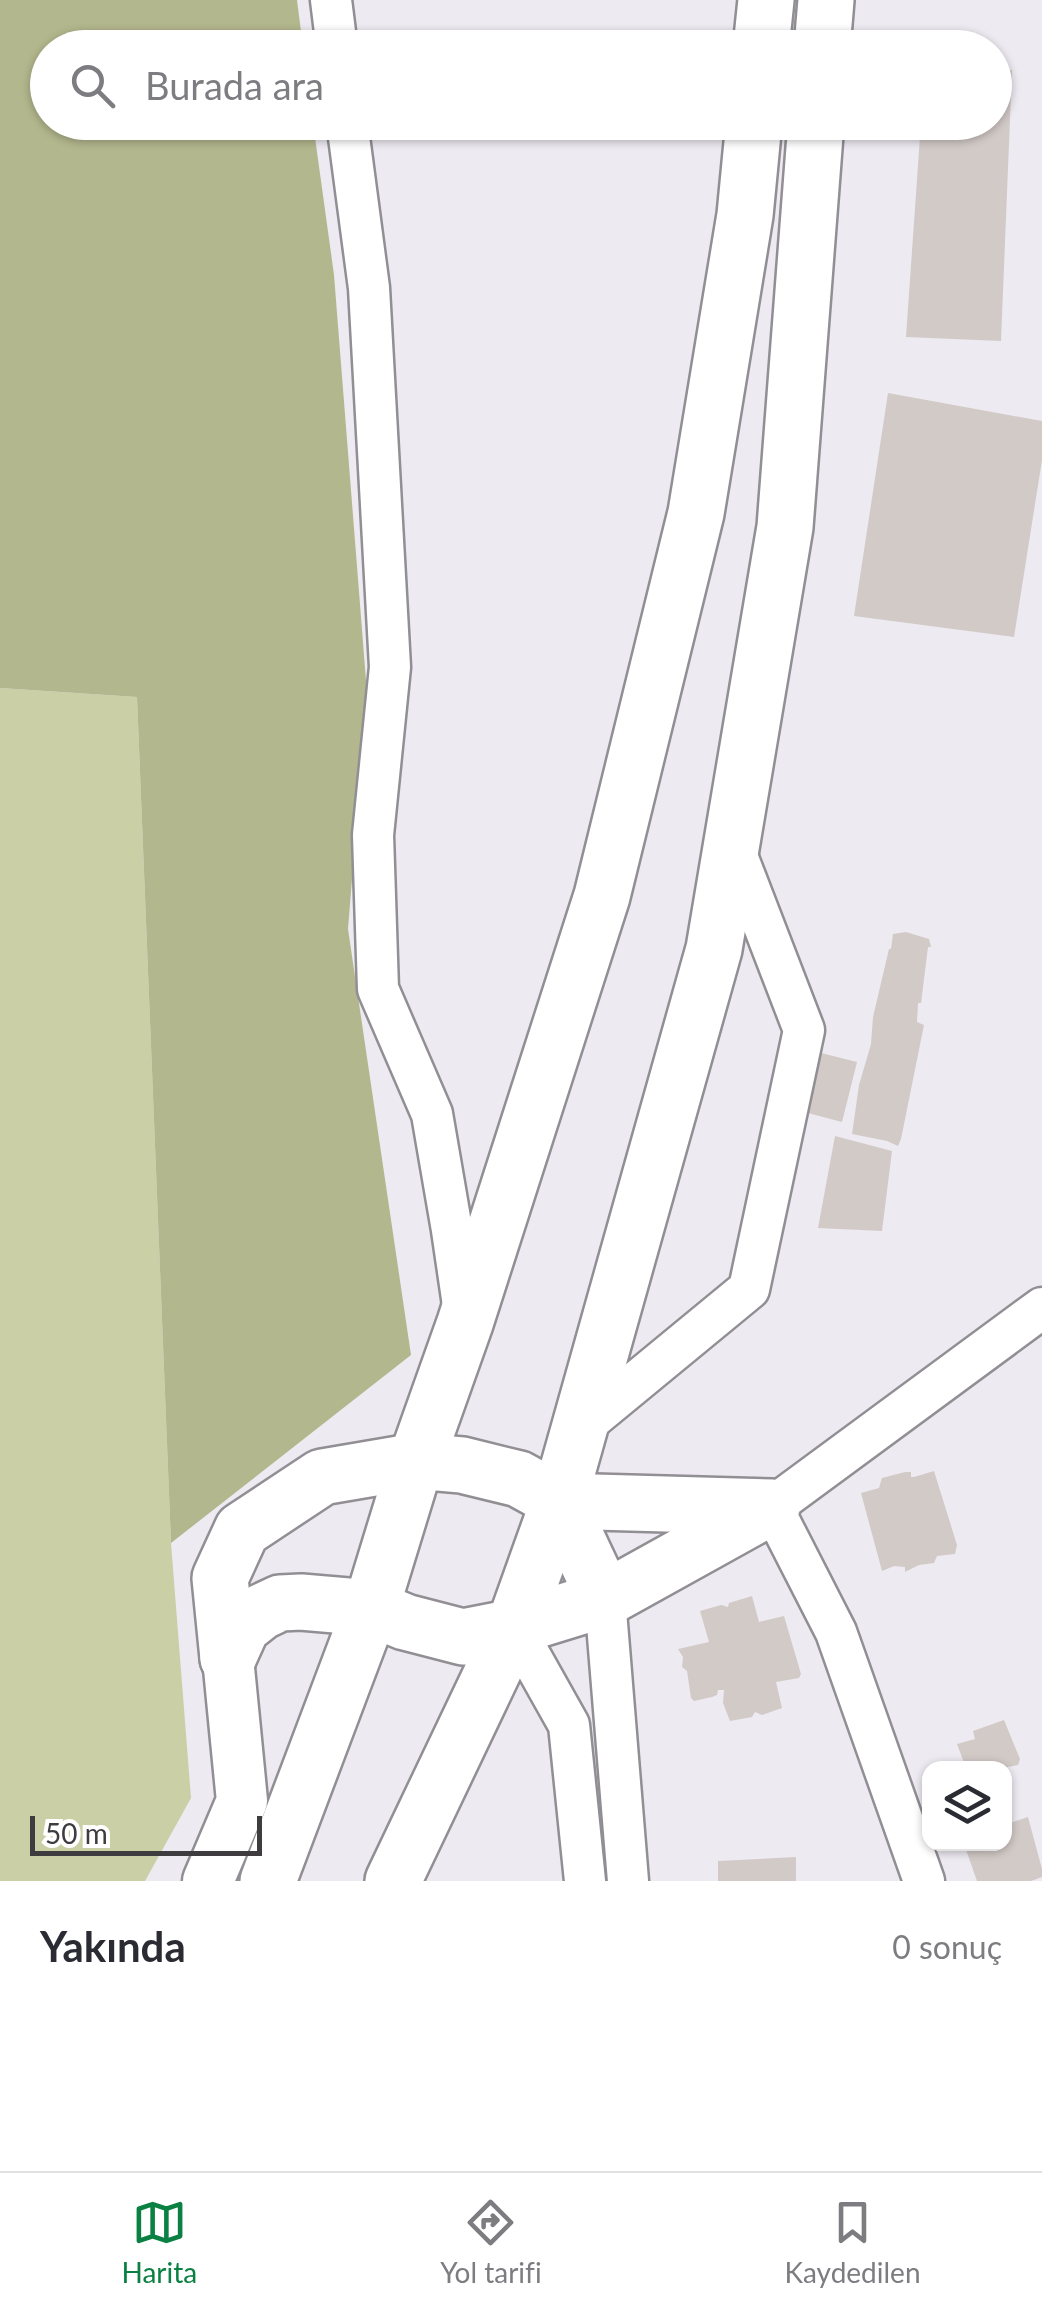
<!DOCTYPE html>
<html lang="tr">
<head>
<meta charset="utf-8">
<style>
	body { margin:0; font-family:Lato,sans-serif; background:#f7f7f7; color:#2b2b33 }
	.controls { position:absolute; right:30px; bottom:30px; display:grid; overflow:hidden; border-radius:20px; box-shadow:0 2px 8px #0004 }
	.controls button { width:90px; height:90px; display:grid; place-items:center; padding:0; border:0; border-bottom:2px solid #e1e1e2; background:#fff; color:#2b2b33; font:50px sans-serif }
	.scale { position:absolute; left:30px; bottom:25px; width:232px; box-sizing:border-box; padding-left:10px; border:5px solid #3e3c3f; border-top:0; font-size:28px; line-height:35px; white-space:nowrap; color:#3e3c3f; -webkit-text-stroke:8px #fff; paint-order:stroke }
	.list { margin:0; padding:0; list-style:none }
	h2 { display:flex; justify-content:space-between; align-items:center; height:130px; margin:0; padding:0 40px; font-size:42px }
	h2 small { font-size:32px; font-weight:400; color:#7c7c81 }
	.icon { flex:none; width:55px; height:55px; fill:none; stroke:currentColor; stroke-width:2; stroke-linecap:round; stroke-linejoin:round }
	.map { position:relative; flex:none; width:1042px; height:1881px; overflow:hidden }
	.search { position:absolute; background:#fff; box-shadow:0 2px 8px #0004; left:30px; right:30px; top:30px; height:110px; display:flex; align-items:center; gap:25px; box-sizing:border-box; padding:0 35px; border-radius:55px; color:#7c7c81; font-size:38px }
	.sheet { height:290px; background:#fff }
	nav { display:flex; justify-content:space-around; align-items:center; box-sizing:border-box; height:140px; border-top:2px solid #e1e1e2; background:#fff; font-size:28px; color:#7c7c81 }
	nav a { display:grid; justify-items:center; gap:5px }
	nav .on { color:#0b8043 }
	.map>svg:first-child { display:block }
</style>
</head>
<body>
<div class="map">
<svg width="1042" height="1881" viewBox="0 0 1042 1881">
	<rect width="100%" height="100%" fill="#edeaf1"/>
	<path fill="#cbcfa6" d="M0 688 137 697 171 1543 191 1798 145 1881H0Z"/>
	<path fill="#b3b78d" d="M0 0H297L303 47 48 48V122L313 123 334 275 367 693 348 929 411 1355 171 1543 137 697 0 688Z"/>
	<g fill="#d2cac7">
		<path d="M994 69 1012 70 1001 341 906 337 921 122H994Z"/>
		<path d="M888 393 1042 421V460L1014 637 854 616Z"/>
		<path d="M906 932 929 939 931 947H928L921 1003H918L917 1022 924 1025 901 1139 898 1146 887 1141 852 1134 859 1085 871 1044 873 1017 889 949H891L893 934Z"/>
		<path d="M781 1043 857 1062 842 1122 766 1102Z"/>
		<path d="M835 1136 892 1151 882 1231 818 1228Z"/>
		<path d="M934 1471 957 1545 955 1554 937 1556 934 1563 919 1565 905 1572V1567L894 1566 882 1571 861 1493 879 1488 882 1478 905 1472H911V1477H914Z"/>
		<path d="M752 1596 759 1622 784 1616 801 1674 799 1678 776 1682 782 1708 762 1715 755 1712 752 1717 730 1721 723 1703 724 1690H718L717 1695 712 1697 694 1701 691 1698 687 1671 682 1667 683 1657 678 1649 709 1642 700 1611 721 1605 728 1607 729 1603Z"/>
		<path d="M1004 1720 1020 1759 1018 1765 1002 1768H966L957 1744 975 1739 973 1731Z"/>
		<path d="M1028 1817 1042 1869V1877L1031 1881H977L964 1844H1004V1825Z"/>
		<path d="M796 1857V1881H718V1861Z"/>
	</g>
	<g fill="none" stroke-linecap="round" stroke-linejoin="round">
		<defs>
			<g id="minor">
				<path d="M331 0 337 48"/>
				<path d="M347 122 369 288 390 667 373 835 378 989 432 1114 452 1230 464 1312"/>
				<path d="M579 1429 749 1289 804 1030 732 843"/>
				<path d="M605 1599 628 1881"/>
				<path d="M514 1627 569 1725 585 1881"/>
				<path d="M924 1881 836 1632 772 1507 1042 1308"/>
			</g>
			<path id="major" d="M208 1881 242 1801 228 1658"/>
			<g id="highway">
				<path d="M761 48 766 0"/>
				<path d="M822 48 826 0"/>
				<path d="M559 1501 605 1599"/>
				<path d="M228 1658 220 1578 242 1530 322 1477 416 1461 462 1465 519 1479 559 1501 772 1507"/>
				<path d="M228 1658 242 1627 261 1612 280 1603 301 1602 371 1608 405 1622 463 1637 514 1627 605 1599 769 1508"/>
				<path d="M268 1881 371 1608 416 1461 465 1323 602 896 696 513 745 215 754 122"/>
				<path d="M393 1881 514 1627 559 1501 714 949 785 527 816 122"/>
			</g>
		</defs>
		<use href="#minor" stroke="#918e94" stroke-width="45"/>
		<use href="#major" stroke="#918e94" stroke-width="55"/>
		<use href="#highway" stroke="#918e94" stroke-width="60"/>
		<use href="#minor" stroke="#fff" stroke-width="40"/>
		<use href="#major" stroke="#fff" stroke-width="50"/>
		<use href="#highway" stroke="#fff" stroke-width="55"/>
	</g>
</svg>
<div class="controls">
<button><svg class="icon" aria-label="layers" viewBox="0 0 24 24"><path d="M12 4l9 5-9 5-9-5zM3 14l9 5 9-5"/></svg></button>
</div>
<div class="scale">50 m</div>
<div class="search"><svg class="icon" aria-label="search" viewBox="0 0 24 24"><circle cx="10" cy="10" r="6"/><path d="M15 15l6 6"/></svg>Burada ara</div>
</div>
<section class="sheet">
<h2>Yakında<small>0 sonuç</small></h2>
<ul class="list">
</ul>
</section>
<nav>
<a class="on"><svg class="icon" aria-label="map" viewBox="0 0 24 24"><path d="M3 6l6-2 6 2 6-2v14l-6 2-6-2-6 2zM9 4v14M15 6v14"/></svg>Harita</a>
<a><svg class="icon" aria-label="directions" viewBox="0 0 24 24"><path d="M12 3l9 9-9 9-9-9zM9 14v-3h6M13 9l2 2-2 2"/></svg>Yol tarifi</a>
<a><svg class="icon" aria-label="saved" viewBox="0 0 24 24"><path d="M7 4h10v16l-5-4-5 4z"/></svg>Kaydedilen</a>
</nav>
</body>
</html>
